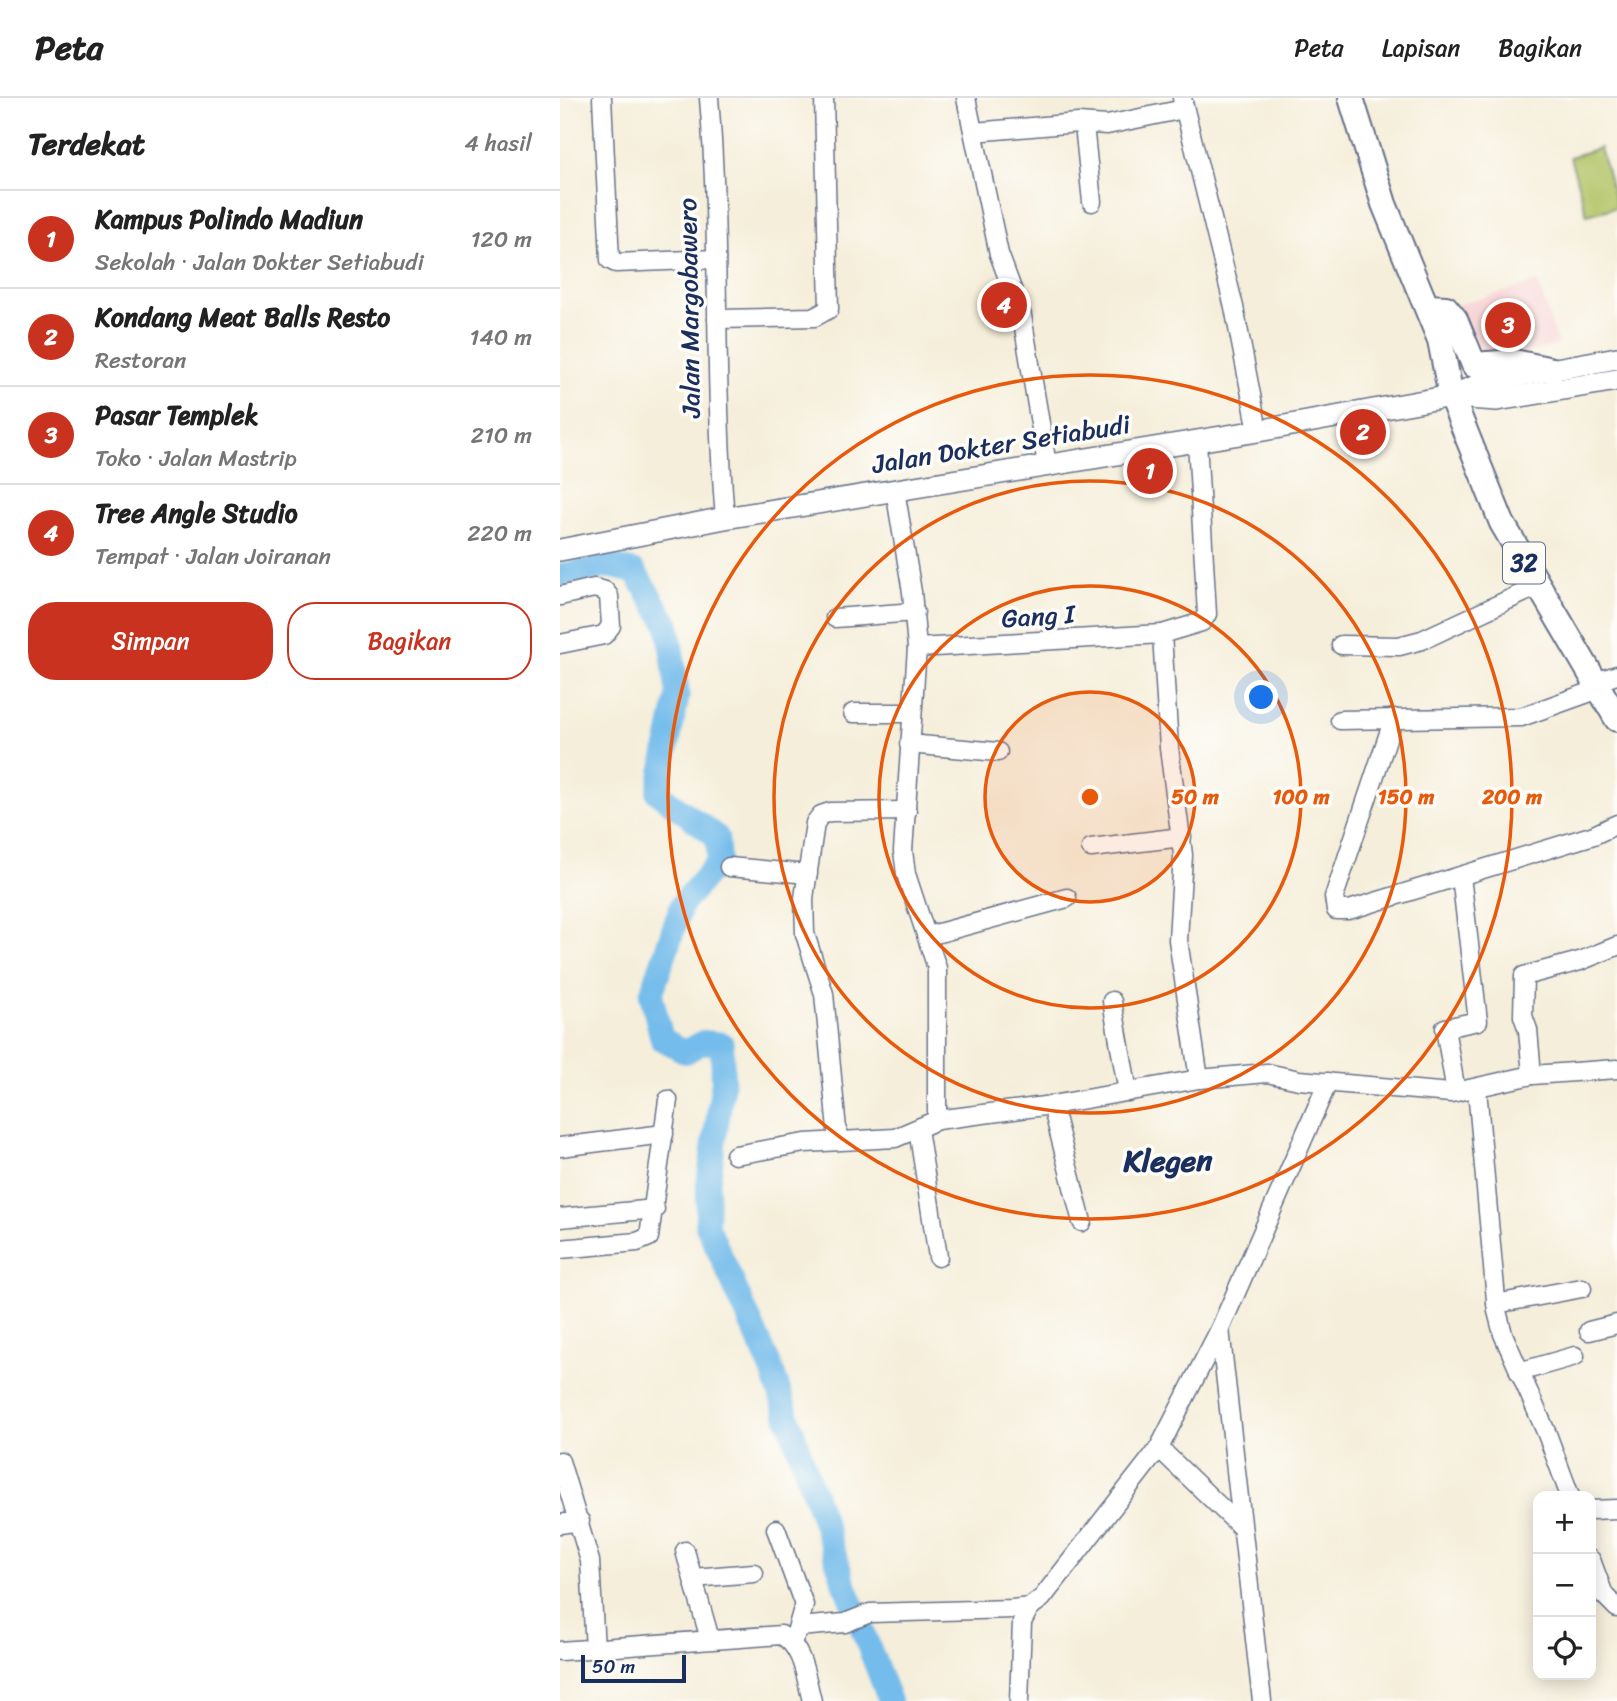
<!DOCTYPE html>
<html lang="id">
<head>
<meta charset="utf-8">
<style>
	body { margin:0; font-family:Sriracha,sans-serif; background:#f2f2f2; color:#222 }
	.controls { position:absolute; right:21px; bottom:21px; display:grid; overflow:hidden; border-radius:14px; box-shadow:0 4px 18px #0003 }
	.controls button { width:63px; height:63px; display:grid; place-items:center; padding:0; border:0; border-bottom:2px solid #e0e0e0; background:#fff; color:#222; font:35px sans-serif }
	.scale { position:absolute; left:21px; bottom:18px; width:105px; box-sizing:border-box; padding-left:7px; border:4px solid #1b2f5e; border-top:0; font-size:19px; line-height:24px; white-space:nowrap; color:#1b2f5e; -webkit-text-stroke:5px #fdfcf7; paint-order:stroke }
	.you { position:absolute; left:702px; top:600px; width:24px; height:24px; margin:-18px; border:5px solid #fff; border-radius:50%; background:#1a73e8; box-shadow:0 0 0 10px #1a73e833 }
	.badge { display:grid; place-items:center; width:46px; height:46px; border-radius:50%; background:#c8321e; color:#fff; font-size:23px; font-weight:700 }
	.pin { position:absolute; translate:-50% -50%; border:4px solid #fff; box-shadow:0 2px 7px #0006 }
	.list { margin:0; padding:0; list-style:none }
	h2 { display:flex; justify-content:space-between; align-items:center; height:91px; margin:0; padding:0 28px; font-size:30px }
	h2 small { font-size:23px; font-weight:400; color:#767676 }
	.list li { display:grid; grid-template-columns:46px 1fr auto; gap:21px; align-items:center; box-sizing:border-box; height:98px; padding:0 28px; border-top:2px solid #e0e0e0 }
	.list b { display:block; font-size:26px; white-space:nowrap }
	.list p { margin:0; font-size:23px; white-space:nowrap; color:#767676 }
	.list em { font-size:23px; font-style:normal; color:#767676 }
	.actions { display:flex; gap:14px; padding:21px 28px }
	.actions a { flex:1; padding:16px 0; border:2px solid #c8321e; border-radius:28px; text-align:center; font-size:24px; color:#c8321e }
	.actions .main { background:#c8321e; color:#fff }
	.icon { flex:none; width:38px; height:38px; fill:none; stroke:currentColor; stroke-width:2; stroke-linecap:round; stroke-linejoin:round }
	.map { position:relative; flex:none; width:1057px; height:1603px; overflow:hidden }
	header { display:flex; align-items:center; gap:42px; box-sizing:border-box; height:98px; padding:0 35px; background:#fff; border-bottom:2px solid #e0e0e0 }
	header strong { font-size:33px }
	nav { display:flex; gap:38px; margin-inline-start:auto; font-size:24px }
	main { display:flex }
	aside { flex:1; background:#fff }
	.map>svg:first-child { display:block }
</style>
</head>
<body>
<header>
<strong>Peta</strong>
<nav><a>Peta</a><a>Lapisan</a><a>Bagikan</a></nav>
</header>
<main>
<aside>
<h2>Terdekat<small>4 hasil</small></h2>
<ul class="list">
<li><span class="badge">1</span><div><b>Kampus Polindo Madiun</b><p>Sekolah · Jalan Dokter Setiabudi</p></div><em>120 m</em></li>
<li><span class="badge">2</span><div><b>Kondang Meat Balls Resto</b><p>Restoran</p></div><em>140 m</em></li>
<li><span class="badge">3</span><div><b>Pasar Templek</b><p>Toko · Jalan Mastrip</p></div><em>210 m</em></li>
<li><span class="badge">4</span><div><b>Tree Angle Studio</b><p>Tempat · Jalan Joiranan</p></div><em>220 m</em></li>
</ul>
<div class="actions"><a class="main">Simpan</a><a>Bagikan</a></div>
</aside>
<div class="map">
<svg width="1057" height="1603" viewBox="0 0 1057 1603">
	<rect width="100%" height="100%" fill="#fdfcf7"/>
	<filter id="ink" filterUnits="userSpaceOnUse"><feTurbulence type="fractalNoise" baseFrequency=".0143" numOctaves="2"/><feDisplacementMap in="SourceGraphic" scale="14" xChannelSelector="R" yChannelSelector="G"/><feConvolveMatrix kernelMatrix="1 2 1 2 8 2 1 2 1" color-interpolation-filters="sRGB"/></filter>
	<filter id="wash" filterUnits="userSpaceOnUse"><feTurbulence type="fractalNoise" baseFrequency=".00686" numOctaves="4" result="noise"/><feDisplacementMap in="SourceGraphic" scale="28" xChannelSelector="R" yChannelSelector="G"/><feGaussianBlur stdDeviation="1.57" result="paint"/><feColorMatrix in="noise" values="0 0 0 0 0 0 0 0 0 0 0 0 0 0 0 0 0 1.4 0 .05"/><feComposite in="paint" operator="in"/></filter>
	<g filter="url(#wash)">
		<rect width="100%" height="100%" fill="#f5eeda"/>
		<path fill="#f7cfd2" d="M978 184 998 247 927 264 897 207Z"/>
		<path fill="#b3c467" stroke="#677a62" stroke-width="2" d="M1040 50 1057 109 1027 117 1010 59Z"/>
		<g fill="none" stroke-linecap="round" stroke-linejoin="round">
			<path stroke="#73bceb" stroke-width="24" d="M0 477 50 468 75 474 108 527 118 597 98 695 157 739 159 763 122 806 91 897 102 941 126 954 143 944 162 946 163 983 148 1087 147 1127 212 1272 285 1487 330 1603"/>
		</g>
	</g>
	<g filter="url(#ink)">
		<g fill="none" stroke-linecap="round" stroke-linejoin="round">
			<defs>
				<g id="minor">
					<path d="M42 0 50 162 56 165 156 161"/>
					<path d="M149 0C161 140 153 280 165 420"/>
					<path d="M406 0 439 156 462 218 487 367"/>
					<path d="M622 0 674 209 698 333"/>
					<path d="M524 27 532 104"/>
					<path d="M414 34 518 25 547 27 624 11"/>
					<path d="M157 221 255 219 269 211 264 0"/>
					<path d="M335 392 352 494 357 550 343 753 346 776 377 870V1022"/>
					<path d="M0 498 34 490 45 493 49 498 51 528 44 537 0 546"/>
					<path d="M275 520 355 514"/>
					<path d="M602 536 609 650 623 757 618 842 639 981"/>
					<path d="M781 547 839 548 862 542 978 488"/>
					<path d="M357 550 602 536 642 524 647 516 637 343"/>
					<path d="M1035 584 1057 577"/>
					<path d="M293 615H352"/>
					<path d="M834 620 774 799 776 812H789L1034 737 1057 726"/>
					<path d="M780 622 961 619 1039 591"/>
					<path d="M349 646 438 654"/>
					<path d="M531 750 622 739"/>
					<path d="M169 769 248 776"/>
					<path d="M368 838 507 800"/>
					<path d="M552 903 568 994"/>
					<path d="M972 977 968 932 963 918 964 878 1020 863 1057 848"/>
					<path d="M917 991 937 1213 943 1236 987 1336 1010 1398"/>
					<path d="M896 994 885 930 918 923 901 778"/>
					<path d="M492 1007 522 1124"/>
					<path d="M358 1031 378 1159"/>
					<path d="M278 1042 264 896 245 836 244 800 255 725 261 717 270 714 347 713"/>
					<path d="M0 1049 104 1036"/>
					<path d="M175 1057 245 1045 335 1040 377 1022 492 1007 639 981 707 975 739 982 891 995 972 977 1057 971"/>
					<path d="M0 1120 95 1111"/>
					<path d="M0 1151 77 1144 89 1139 108 1002"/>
					<path d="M936 1206 1022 1190"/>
					<path d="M660 1231 702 1603"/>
					<path d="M1029 1233 1057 1226"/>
					<path d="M959 1274 1015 1258"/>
					<path d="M599 1350 680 1428"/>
					<path d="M0 1363 30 1463 35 1551"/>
					<path d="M1031 1412 1057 1411"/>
					<path d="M0 1426 20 1423"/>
					<path d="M216 1431 244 1507 235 1538"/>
					<path d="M125 1453 150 1541"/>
					<path d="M1031 1462 1044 1497 1057 1510"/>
					<path d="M133 1480 194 1475"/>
					<path d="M239 1529 285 1525 310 1515 452 1511 470 1509 482 1500 599 1350 660 1231 768 984"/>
					<path d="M0 1553 221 1537C243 1548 246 1581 252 1603"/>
					<path d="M459 1603 462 1524 470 1509"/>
				</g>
				<g id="major">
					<path d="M893 299 937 302 1057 282"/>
					<path d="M0 452 165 420 698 333 891 298 929 283 1057 260"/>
				</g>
				<g id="highway">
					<path d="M791 0 824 106 880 242 891 298 942 425 1057 621"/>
					<path d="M868 209 886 210 895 221 914 267 954 264 992 272"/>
				</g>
			</defs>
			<use href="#minor" stroke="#677289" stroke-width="21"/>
			<use href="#major" stroke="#677289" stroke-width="24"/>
			<use href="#highway" stroke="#677289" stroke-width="28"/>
			<use href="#minor" stroke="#fff" stroke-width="18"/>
			<use href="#major" stroke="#fff" stroke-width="21"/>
			<use href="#highway" stroke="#fff" stroke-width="24"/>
		</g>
	</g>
	<circle cx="530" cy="699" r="105" fill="#e8590c" fill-opacity=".12"/>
	<g fill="none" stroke="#e8590c" stroke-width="3.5">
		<circle cx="530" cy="699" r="105"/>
		<circle cx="530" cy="699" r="211"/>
		<circle cx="530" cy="699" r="316"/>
		<circle cx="530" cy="699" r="422"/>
	</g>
	<g text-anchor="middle" stroke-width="7" stroke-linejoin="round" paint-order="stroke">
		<rect fill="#fdfcf7" stroke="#5f6c8c" stroke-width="2" x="943" y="444.5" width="42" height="41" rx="5"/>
		<g font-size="24" font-weight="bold" fill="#1b2f5e">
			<text x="964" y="473">32</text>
		</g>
		<g font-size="26" fill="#1b2f5e" stroke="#fdfcf7">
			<text transform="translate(129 210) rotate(-91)" y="9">Jalan Margobawero</text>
			<text transform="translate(441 346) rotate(-9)" y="9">Jalan Dokter Setiabudi</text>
			<text transform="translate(478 518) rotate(-4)" y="9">Gang I</text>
		</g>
		<g font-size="30" font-weight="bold" fill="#1b2f5e" stroke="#fdfcf7">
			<text x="608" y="1073">Klegen</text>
		</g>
	</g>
	<circle cx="530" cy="699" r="10" fill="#e8590c" stroke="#fdfcf7" stroke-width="3.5"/>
	<g font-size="21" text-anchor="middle" font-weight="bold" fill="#e8590c" stroke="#fdfcf7" stroke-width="7" stroke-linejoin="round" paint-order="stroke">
		<text x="635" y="706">50 m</text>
		<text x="741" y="706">100 m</text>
		<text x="846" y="706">150 m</text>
		<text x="952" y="706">200 m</text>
	</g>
</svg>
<div class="controls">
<button>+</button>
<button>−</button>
<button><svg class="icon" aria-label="locate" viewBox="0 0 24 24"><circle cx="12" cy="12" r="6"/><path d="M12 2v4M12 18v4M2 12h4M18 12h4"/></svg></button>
</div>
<div class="scale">50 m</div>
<div class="you"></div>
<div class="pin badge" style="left:590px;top:373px">1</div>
<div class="pin badge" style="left:803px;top:334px">2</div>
<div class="pin badge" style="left:948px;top:227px">3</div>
<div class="pin badge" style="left:444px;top:207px">4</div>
</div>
</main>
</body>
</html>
